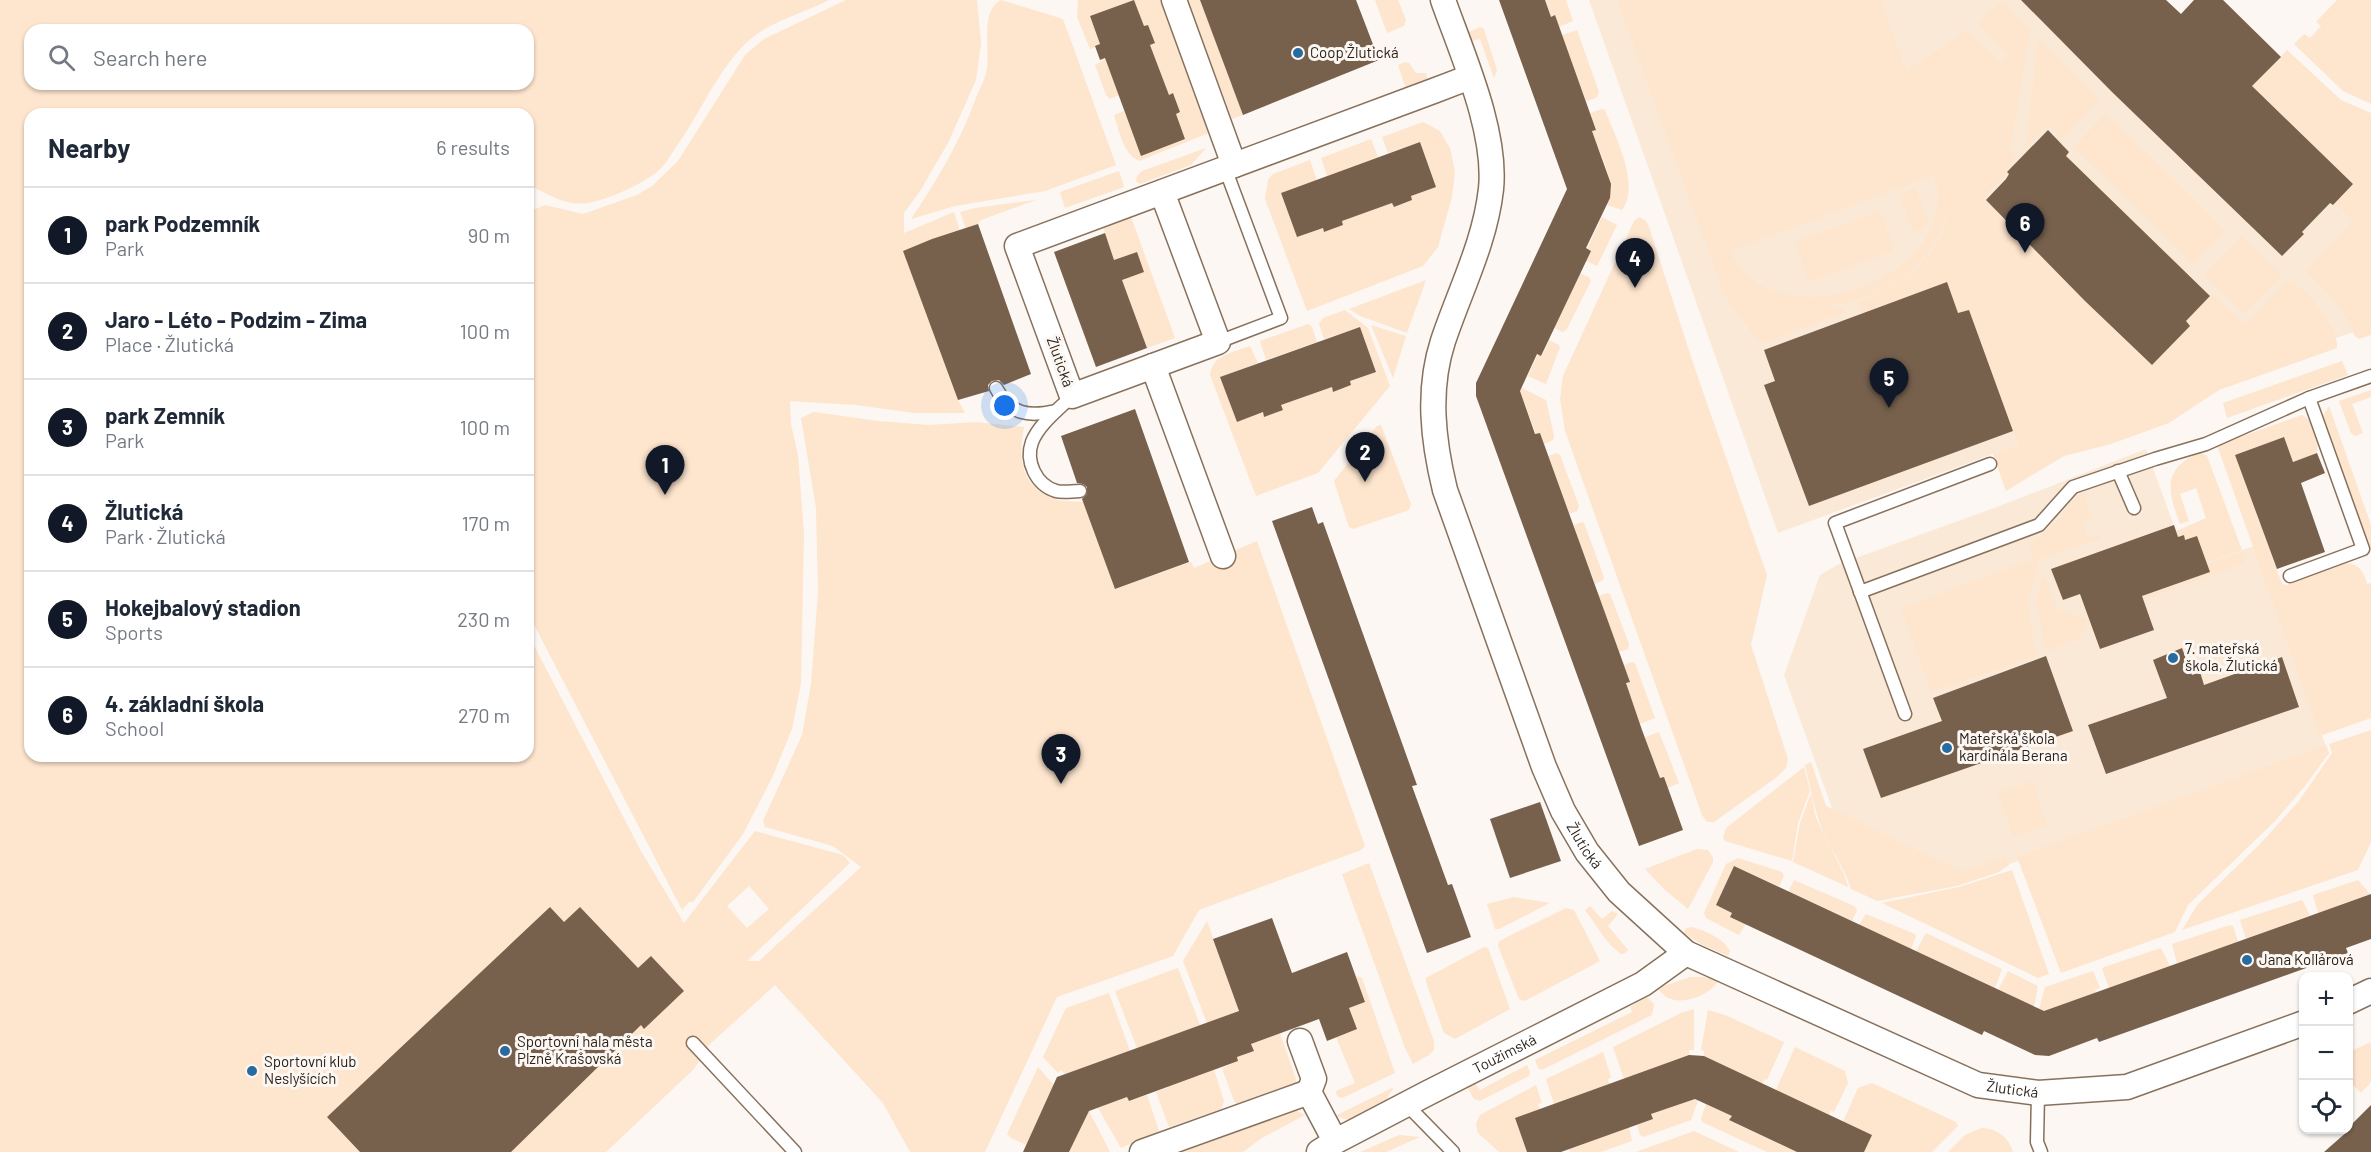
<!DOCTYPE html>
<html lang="en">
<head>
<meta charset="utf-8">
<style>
	body { margin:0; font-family:Barlow,sans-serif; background:#f2f2f3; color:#1f2937 }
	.controls { position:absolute; right:18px; bottom:18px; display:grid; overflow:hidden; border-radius:12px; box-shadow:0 2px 4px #0004 }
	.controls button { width:54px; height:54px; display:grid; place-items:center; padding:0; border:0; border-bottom:2px solid #e0e1e3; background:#fff; color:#1f2937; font:30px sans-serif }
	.you { position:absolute; left:1005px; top:406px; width:21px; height:21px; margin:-15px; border:4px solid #fff; border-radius:50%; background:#1a73e8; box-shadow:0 0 0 9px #1a73e833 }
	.badge { display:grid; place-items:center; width:39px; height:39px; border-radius:50%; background:#111827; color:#fff; font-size:20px; font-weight:700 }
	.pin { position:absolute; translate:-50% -50px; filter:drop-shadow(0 2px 3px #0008) }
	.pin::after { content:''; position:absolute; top:32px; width:21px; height:18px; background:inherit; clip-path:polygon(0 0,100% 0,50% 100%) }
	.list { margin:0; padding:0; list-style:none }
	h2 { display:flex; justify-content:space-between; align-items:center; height:78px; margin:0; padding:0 24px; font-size:26px }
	h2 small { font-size:20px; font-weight:400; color:#747a83 }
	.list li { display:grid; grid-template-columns:39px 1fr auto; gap:18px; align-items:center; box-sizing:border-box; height:96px; padding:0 24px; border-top:2px solid #e0e1e3 }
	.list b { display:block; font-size:22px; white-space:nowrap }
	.list p { margin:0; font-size:20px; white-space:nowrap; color:#747a83 }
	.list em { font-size:20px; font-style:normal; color:#747a83 }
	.icon { flex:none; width:33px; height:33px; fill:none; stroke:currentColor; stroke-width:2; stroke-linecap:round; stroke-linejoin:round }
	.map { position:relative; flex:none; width:2371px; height:1152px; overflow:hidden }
	.search { position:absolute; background:#fff; box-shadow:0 2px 4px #0004; left:24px; top:24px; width:510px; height:66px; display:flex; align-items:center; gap:15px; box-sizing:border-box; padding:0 21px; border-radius:18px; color:#747a83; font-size:22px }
	.panel { position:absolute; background:#fff; box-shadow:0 2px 4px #0004; left:24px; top:108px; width:510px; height:654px; border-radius:18px }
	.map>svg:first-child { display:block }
</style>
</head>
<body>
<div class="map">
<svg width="2371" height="1152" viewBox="0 0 2371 1152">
	<rect width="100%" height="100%" fill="#fcf7f2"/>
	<g fill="#fbe9d7">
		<path d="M1589 0H2166L2181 14 2194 0H2223L2371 144V326L1993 454 1778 533Z"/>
		<path d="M2146 449 2178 537 2197 536 2207 562 2254 546 2329 755 1966 879 1837 822 1784 675 1820 575 1839 564 1997 507Z"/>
	</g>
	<g fill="#fde5ce" fill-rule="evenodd">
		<path d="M0 0H829C802 14 767 22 745 44 716 73 700 114 676 147 671 155 665 165 657 172 644 182 631 188 617 194 579 209 570 206 535 188L528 198V114H30V756H528V634L641 851 684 923 755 831 843 855 850 863 747 961H759L861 867 833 846 765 827 763 821 802 735 811 684 818 593 816 508 801 418 814 412 878 421 929 425 976 422 1024 427C1018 459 1020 486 1055 499 1063 502 1075 501 1084 502L1116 589 1191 562 1194 568 1257 541 1365 846 1361 850 1199 910 1173 956 1057 997 985 1152H910L883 1103 775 985 709 1045 694 1069 606 1152H0ZM30 30H528V84H30ZM749 886 769 909 747 928 727 906Z"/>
		<path d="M846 0H977L981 43 976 80 948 143 920 191 904 213V233L954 212 960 231 933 239 904 252 958 400 965 413H914L856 405 790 401 791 424 798 455 804 534 801 683 792 729 772 778 743 834 693 902H689L682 910 528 613V212L545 205 583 214 637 195 652 186 678 161 745 55 764 39Z"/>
		<path d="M1001 0 1063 19 1116 165 1045 191 955 206 911 219C937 180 960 142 976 98 980 88 986 78 987 68 990 47 980 11 1001 0Z"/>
		<path d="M1078 0H1162L1209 133 1139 161C1123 154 1119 130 1114 115L1124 111 1141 155 1185 139 1176 114 1180 112 1174 94 1169 95 1150 45 1155 43 1148 25 1144 26 1134 0 1090 16 1100 45 1090 49 1077 17Z"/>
		<path d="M1188 0H1202L1243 115 1232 119Z"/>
		<path d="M1375 0H1398L1406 20 1404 26 1387 33Z"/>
		<path d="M1545 0H1566L1573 21 1559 27 1555 16 1551 17Z"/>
		<path d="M1617 0H1880L1906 70 1937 51 1966 30 2001 62 2008 55 1978 24 1990 10 2003 2 2030 30 2010 150 2017 156 2006 168 2007 174 1989 191 1986 200 2001 215 2000 218 2067 282 2066 284 2074 276 2091 293 2084 301 2151 366 2190 327 2185 322 2212 294 2245 325 2283 285 2290 281C2308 291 2339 327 2337 348L2219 390 2169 423 2111 444 2064 456 2006 491 1993 454 2019 445 1969 310 1958 313 1946 282 1862 313 1858 302C1895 288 1943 257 1947 214 1943 223 1940 234 1934 243 1908 284 1862 304 1815 308L1844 307 1846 312 1760 344 1725 296ZM1934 175C1967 276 1775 348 1730 251Z"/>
		<path d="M2337 0H2371V104L2343 91 2294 44 2304 34 2310 38 2321 26 2316 22Z"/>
		<path d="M1480 27 1484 29 1497 70 1494 78 1480 39 1471 41 1469 32Z"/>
		<path d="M1577 30 1599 92 1596 98 1586 101 1582 90 1578 91 1562 35Z"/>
		<path d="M2038 39 2100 100 2058 143 2056 141 2059 136 2048 125 2026 147Z"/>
		<path d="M2287 50 2341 100 2371 113V335L2359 339 2355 336 2341 308 2306 271 2353 221 2335 203 2353 183 2252 86Z"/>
		<path d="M1105 59 1119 95 1110 99 1106 95 1095 65Z"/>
		<path d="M1405 62 1409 63 1416 73H1426L1428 81 1406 89 1398 65Z"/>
		<path d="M1602 109 1605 110C1615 136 1641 185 1622 210L1607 205C1617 182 1600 154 1592 131L1596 129 1590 113Z"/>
		<path d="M2106 114 2225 231 2193 264 2074 147Z"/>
		<path d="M1423 122 1440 131 1450 148 1455 171 1452 197 1438 247 1423 266 1307 311 1265 199 1268 180 1273 174 1310 160 1317 180 1281 193 1297 237 1323 228 1325 232 1343 225 1342 221 1392 203 1394 207 1412 200 1411 196 1436 186 1420 142 1388 153 1382 137Z"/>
		<path d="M1371 139 1378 157 1327 176 1321 158Z"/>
		<path d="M1206 148 1191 165 1140 184 1136 181 1137 176 1142 171Z"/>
		<path d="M1119 171 1124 187 1065 208 1060 192Z"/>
		<path d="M1916 188 1929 224 1915 232 1913 231 1899 195Z"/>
		<path d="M1036 200 981 220 978 224 966 229 960 212 975 208Z"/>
		<path d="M1880 211 1894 250 1809 282 1795 242Z"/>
		<path d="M1131 217 1175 338 1147 348 1122 280 1137 252 1114 260 1103 227Z"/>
		<path d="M1602 217 1617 225 1597 266 1586 261 1591 251 1587 249Z"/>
		<path d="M1639 217 1645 220 1648 224 1694 366 1767 575 1751 645 1788 759 1786 768 1777 777 1714 822H1707L1702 815 1565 431 1560 399 1563 376 1634 221Z"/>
		<path d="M2242 236 2282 275 2244 314 2204 275Z"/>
		<path d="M1579 273 1589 277 1591 281 1567 329 1563 332 1554 328Z"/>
		<path d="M1426 280 1407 333 1360 316 1349 309Z"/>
		<path d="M1345 310 1368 328 1390 386 1318 473 1256 496 1210 375C1212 355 1232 353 1250 346L1258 363 1221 377 1237 422 1262 412 1264 416 1283 410 1281 405 1332 387 1334 392 1351 385 1350 381 1376 371 1360 327 1324 339 1319 324 1323 318Z"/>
		<path d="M1308 324 1312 327 1317 342 1266 360 1260 341Z"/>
		<path d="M1371 325 1406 336 1393 378Z"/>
		<path d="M1549 340 1559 345 1560 347 1546 384 1528 376 1538 354 1542 356Z"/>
		<path d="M2342 361 2348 375 2227 418 2223 403Z"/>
		<path d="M1522 388 1546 400 1554 436 1553 440 1544 444 1540 433 1536 434 1520 391Z"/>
		<path d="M2371 390V397L2352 404 2363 433 2355 436 2351 433 2339 401Z"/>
		<path d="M2329 406 2371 525V550L2323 416Z"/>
		<path d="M2302 415C2315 421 2319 439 2317 453L2293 462 2283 437 2235 455 2282 584 2287 585 2347 563C2360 564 2364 573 2367 584L2371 583V718L2320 736 2217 445Z"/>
		<path d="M1381 425 1411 504 1409 510 1353 529 1349 527 1334 481 1377 426Z"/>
		<path d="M2200 452 2207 456 2242 550 2207 562 2197 536 2185 540 2184 535 2178 537 2176 531 2206 518 2196 488 2180 494 2189 521 2180 524C2168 491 2161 470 2200 452Z"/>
		<path d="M1557 453 1560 455 1579 506 1577 511 1569 514 1548 456Z"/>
		<path d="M2083 493 2092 517 2082 522 2089 538 2098 533 2100 538 2040 560 2027 601 2036 656 1931 692 1901 608 2033 559 2028 542C2051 534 2062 514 2077 496Z"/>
		<path d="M1582 522 1584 523 1604 577 1603 580 1595 584 1591 572 1586 574 1574 525Z"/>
		<path d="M2242 552 2246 563 2143 600 2142 597 2210 572 2207 564Z"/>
		<path d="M2043 573 2057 609 2087 619 2080 638 2049 650 2045 647 2036 603Z"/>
		<path d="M1607 593 1610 594 1629 644 1628 649 1619 652 1598 596Z"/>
		<path d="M1632 662 1635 663 1655 718 1640 724 1626 683 1630 682 1624 665Z"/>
		<path d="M2371 730V842L2358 870 2182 930 2197 905 2260 844 2299 801 2332 753 2329 744Z"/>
		<path d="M1659 732 1679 783 1668 788 1664 777 1660 778 1645 737Z"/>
		<path d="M2326 745 2329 753 2305 786 2275 821 2188 905 2175 932 2061 973 2017 857Z"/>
		<path d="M1811 762 1826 806 1963 872 2006 856 2009 865 1999 872 1957 886 1877 901 1851 889C1844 867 1831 850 1822 829 1814 809 1810 786 1805 765Z"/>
		<path d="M1804 767 1810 791 1798 823 1792 861 1725 841 1723 838 1726 828Z"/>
		<path d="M2033 781 2047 825 2014 837 1997 793Z"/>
		<path d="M1811 793 1816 818 1844 874 1848 887 1793 862 1800 823Z"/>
		<path d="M1697 849 1708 850 1713 857V862L1688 909 1665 890 1645 869Z"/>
		<path d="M1738 858 1782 872 1784 876 1779 887 1734 866 1716 905 1732 913 1731 916 1746 924 1739 935 1706 918 1704 913 1726 864Z"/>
		<path d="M1369 863 1434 1041V1050L1429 1055 1413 1064 1405 1048 1342 874Z"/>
		<path d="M2012 870 2049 974 2038 978 1882 903 1959 887Z"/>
		<path d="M1794 880 1854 906 1857 910 1852 921 1788 892Z"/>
		<path d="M2358 880 2370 894 2318 913 2313 895Z"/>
		<path d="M1514 897 1550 903 1499 929H1495L1487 904Z"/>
		<path d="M2302 900 2310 915 2246 939 2240 920Z"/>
		<path d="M1590 906 1602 919 1612 911 1618 914 1608 926 1628 950 1625 953 1621 954C1606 944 1596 924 1585 910Z"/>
		<path d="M1566 908 1574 910 1600 961 1525 1001 1519 999 1498 946 1499 941Z"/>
		<path d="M1866 914 1915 934 1916 936 1911 949 1859 925Z"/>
		<path d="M1207 921 1239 1011 1207 1023 1183 961Z"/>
		<path d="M2230 925 2233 926 2238 942 2177 963 2172 944Z"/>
		<path d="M1692 927C1706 931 1723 938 1730 951L1728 956 1701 944 1684 933 1686 928Z"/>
		<path d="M1926 933 2002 969 1995 988 1916 951Z"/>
		<path d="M1484 947 1488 948 1510 1009 1455 1039 1444 1033 1426 982V978Z"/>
		<path d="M2161 948 2170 966 2109 988 2102 969 2104 967Z"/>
		<path d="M1178 968 1200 1025 1137 1048 1115 991Z"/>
		<path d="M2008 971 2038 986 2034 1007 1998 990Z"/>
		<path d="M2093 971 2100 988 2095 990 2096 993 2044 1011 2039 1009 2045 987Z"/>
		<path d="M1356 976 1362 978 1395 1073 1342 1098 1337 1096 1336 1091 1355 1083 1336 1037 1349 1008 1365 1002Z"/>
		<path d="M1690 977H1704L1718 980C1712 995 1684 1004 1671 999 1666 998 1663 994 1659 990L1664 986Z"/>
		<path d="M1109 993 1130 1051 1065 1074 1061 1070 1058 1073 1043 1057 1066 1008Z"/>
		<path d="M1647 997 1654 1004 1652 1015 1542 1070 1538 1068 1535 1060 1632 1012 1630 1007Z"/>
		<path d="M1694 1009V1050H1689V1055L1624 1079 1613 1047 1681 1013Z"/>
		<path d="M1708 1010 1725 1015 1784 1042 1767 1080 1765 1079 1762 1084 1704 1056V1051L1701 1050Z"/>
		<path d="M1280 1033 1297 1082 1237 1104 1234 1101 1222 1068 1238 1061 1237 1057 1254 1051 1251 1044Z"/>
		<path d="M2371 1042V1082L2361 1093 2349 1081V1052Z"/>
		<path d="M1795 1047 1845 1071 1848 1083 1834 1112 1831 1110 1829 1115 1776 1090Z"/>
		<path d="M1603 1052 1611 1077 1608 1079 1609 1084 1554 1104 1546 1079Z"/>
		<path d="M1527 1065 1530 1072 1529 1076 1480 1101 1474 1099 1467 1087 1475 1083 1480 1090Z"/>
		<path d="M1038 1067 1054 1085 1026 1145 1011 1138 1007 1134Z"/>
		<path d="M1214 1070 1224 1101 1221 1109 1169 1127 1156 1092 1169 1087 1168 1082 1196 1072 1198 1076Z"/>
		<path d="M1872 1083 1956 1122 1958 1126 1932 1152H1864L1843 1122 1858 1088Z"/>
		<path d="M1536 1085 1542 1103 1538 1104 1540 1109 1515 1119 1527 1152H1499L1478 1133 1476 1124 1480 1115Z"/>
		<path d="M1394 1087 1380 1110 1356 1122 1335 1116Z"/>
		<path d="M1147 1095 1159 1131 1121 1148 1098 1108 1127 1097 1129 1101Z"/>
		<path d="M1695 1099 1698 1101 1691 1120 1643 1137 1640 1135 1637 1125 1653 1119 1651 1114Z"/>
		<path d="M1706 1104 1732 1116 1730 1121 1797 1152H1767L1702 1122 1701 1118Z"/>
		<path d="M1295 1110 1305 1115 1262 1138 1243 1152H1177L1288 1111Z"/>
		<path d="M1089 1111 1110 1152H1069Z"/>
		<path d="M1629 1127 1632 1141 1601 1152H1570L1569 1149Z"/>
		<path d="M1982 1128C1998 1129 2008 1137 2013 1152H1948L1965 1135Z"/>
		<path d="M1694 1131 1739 1152H1636Z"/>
		<path d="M1399 1135 1420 1137 1386 1152H1360Z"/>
	</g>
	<g fill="#77614d">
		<path d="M1134 0 1144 26 1148 25 1155 43 1150 45 1169 95 1173 93 1180 112 1176 114 1185 139 1141 156 1105 58 1100 60 1095 46 1100 44 1090 16Z"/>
		<path d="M1200 0H1356L1379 60 1243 115Z"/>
		<path d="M1499 0H1545L1551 17 1555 15 1596 130 1592 131 1611 184 1610 198 1586 248 1591 251 1541 356 1537 354 1520 391 1535 434 1540 433 1630 682 1626 683 1642 730 1660 778 1664 777 1683 830 1639 846 1476 396V383L1567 189Z"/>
		<path d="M2021 0H2166L2181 14 2194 0H2223L2281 57 2252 86 2353 184 2333 205 2330 203 2302 232 2304 234 2282 256 2112 92Z"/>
		<path d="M2048 130 2069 152 2066 156 2210 296 2186 321 2190 326 2152 365 2085 301 1986 200 2006 179 2009 174 2007 172Z"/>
		<path d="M1420 142 1436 187 1411 196 1412 200 1394 207 1392 203 1342 221 1343 225 1324 232 1323 228 1297 237 1281 193Z"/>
		<path d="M978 224 1031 374 1004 385 999 380 992 381 988 385 989 391 958 400 903 251 932 239Z"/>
		<path d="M1105 233 1114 260 1137 252 1144 272 1122 280 1147 348 1096 367 1054 252Z"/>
		<path d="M1947 282 1958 313 1969 310 2013 431 1809 506 1764 385 1775 381 1764 350Z"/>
		<path d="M1360 327 1376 372 1350 381 1351 385 1333 392 1332 387 1281 405 1283 410 1264 417 1263 412 1237 422 1220 377Z"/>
		<path d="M1135 409 1189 562 1115 589 1082 499 1087 494V487L1083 484 1077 483 1061 436Z"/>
		<path d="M2284 437 2293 462 2317 453 2325 473 2301 483 2325 552 2277 569 2235 455Z"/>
		<path d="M1312 507 1318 524 1323 522 1417 785 1412 786 1448 885 1452 884 1471 937 1427 953 1272 521Z"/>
		<path d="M2174 525 2178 537 2184 535 2185 540 2197 536 2210 572 2142 596 2154 630 2100 649 2080 594 2063 600 2051 569Z"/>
		<path d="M2182 648 2192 675 2200 672 2204 685 2282 657 2299 707 2106 774 2088 725 2167 698 2153 660Z"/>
		<path d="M2046 656 2073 731 1881 798 1863 749 1942 721 1933 698Z"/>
		<path d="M1540 802 1561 861 1510 878 1490 819Z"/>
		<path d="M1734 866 2044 1011 2371 894V939L2346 948 2348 953 2099 1042 2097 1038 2049 1056 2035 1055 1984 1031 1982 1035 1730 917 1732 913 1716 905Z"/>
		<path d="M550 907 564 922 580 907 638 968 651 956 684 991 644 1029 641 1025 511 1152H360L327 1117Z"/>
		<path d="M1272 918 1292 973 1347 952 1365 1002 1349 1008 1357 1029 1327 1041 1319 1019 1251 1044 1254 1051 1237 1057 1238 1061 1129 1101 1127 1097 1089 1111 1069 1152H1023L1057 1077 1239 1011 1213 939Z"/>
		<path d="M1689 1055 1704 1056 1872 1135 1864 1152H1797L1729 1120 1732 1116 1695 1099 1651 1114 1653 1119 1561 1152H1527L1515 1118Z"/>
		<path d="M2371 1105V1152H2324L2349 1130V1127Z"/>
	</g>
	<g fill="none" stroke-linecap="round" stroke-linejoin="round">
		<defs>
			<g id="service">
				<path d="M1218 342 1281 318 1225 168"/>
				<path d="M996 388C1011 415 1028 417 1056 411"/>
				<path d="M1072 396C1059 409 1039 424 1032 442 1025 461 1036 485 1056 491 1063 493 1072 491 1080 491"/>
				<path d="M2118 471 2134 508"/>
				<path d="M2290 576 2363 549 2309 398 2371 376"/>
				<path d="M1860 592 2039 525 2073 487 2155 459 2206 444 2309 398"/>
				<path d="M1905 714 1835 523 1990 464"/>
				<path d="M693 1043 795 1152"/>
				<path d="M2038 1093 2037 1142 2041 1152"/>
				<path d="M1406 1104 1453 1152"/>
			</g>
			<g id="minor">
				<path d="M1174 0 1234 165"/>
				<path id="s1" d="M1443 0C1462 54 1497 131 1491 189 1485 243 1460 290 1443 341 1427 390 1433 441 1445 490L1544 767 1563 811 1587 852 1619 892 1686 953 1978 1085 2038 1093 2127 1087 2304 1023"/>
				<path d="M1162 192 1218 342 1072 396 1017 246 1436 90 1470 77"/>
				<path d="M1153 366 1223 556"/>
				<path d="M2348 1002 2371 991"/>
				<path d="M1300 1041 1314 1079 1309 1092 1335 1141"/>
				<path d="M1142 1152 1309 1092"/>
				<path id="s2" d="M1319 1152 1338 1140 1426 1094 1643 984 1686 953"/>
			</g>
		</defs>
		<use href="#service" stroke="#87715c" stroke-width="15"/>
		<use href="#minor" stroke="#87715c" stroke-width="27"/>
		<use href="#service" stroke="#fff" stroke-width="12"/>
		<use href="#minor" stroke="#fff" stroke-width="24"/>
	</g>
	<g fill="#286ba1" stroke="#fcf7f2" stroke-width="2">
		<circle cx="1298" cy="53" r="6"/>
		<circle cx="2173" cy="658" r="6"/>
		<circle cx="1947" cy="748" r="6"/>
		<circle cx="2247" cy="960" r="6"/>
		<circle cx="505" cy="1051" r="6"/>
		<circle cx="252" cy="1071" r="6"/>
	</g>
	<g text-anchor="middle" stroke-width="6" stroke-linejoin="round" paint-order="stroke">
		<g font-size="15" fill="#271e16" stroke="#fcf7f2" text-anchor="start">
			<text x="1310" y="58">Coop Žlutická</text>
			<text x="2185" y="654">7. mateřská<tspan x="2185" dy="17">škola, Žlutická</tspan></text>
			<text x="1959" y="744">Mateřská škola<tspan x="1959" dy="17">kardinála Berana</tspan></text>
			<text x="2259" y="965">Jana Kollárová</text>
			<text x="517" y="1047">Sportovní hala města<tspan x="517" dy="17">Plzně Krašovská</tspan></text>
			<text x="264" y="1067">Sportovní klub<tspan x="264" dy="17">Neslyšících</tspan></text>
		</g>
		<g font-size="15" fill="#271e16" stroke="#fcf7f2">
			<text transform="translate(1060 362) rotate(70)" y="5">Žlutická</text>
			<text dy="5" stroke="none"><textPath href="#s1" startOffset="890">Žlutická</textPath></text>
			<text dy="5" stroke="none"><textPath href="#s2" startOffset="210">Toužimská</textPath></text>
			<text dy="5" stroke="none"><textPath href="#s1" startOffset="1394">Žlutická</textPath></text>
		</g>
	</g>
</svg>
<div class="controls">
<button>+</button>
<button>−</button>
<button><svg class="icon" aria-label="locate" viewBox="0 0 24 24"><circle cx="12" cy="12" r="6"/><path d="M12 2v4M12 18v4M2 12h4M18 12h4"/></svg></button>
</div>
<div class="you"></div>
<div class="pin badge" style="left:665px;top:495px">1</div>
<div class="pin badge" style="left:1365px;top:482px">2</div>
<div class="pin badge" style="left:1061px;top:784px">3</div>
<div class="pin badge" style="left:1635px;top:288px">4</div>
<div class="pin badge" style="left:1889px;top:408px">5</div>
<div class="pin badge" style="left:2025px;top:253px">6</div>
<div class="search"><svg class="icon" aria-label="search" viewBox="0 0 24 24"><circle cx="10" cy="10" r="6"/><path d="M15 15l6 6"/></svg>Search here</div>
<section class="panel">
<h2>Nearby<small>6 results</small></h2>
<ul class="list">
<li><span class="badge">1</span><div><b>park Podzemník</b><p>Park</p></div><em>90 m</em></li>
<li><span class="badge">2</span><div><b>Jaro - Léto - Podzim - Zima</b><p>Place · Žlutická</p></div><em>100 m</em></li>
<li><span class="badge">3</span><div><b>park Zemník</b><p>Park</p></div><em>100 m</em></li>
<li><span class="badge">4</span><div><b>Žlutická</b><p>Park · Žlutická</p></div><em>170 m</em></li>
<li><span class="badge">5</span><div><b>Hokejbalový stadion</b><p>Sports</p></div><em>230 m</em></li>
<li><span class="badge">6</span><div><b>4. základní škola</b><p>School</p></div><em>270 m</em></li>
</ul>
</section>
</div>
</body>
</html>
